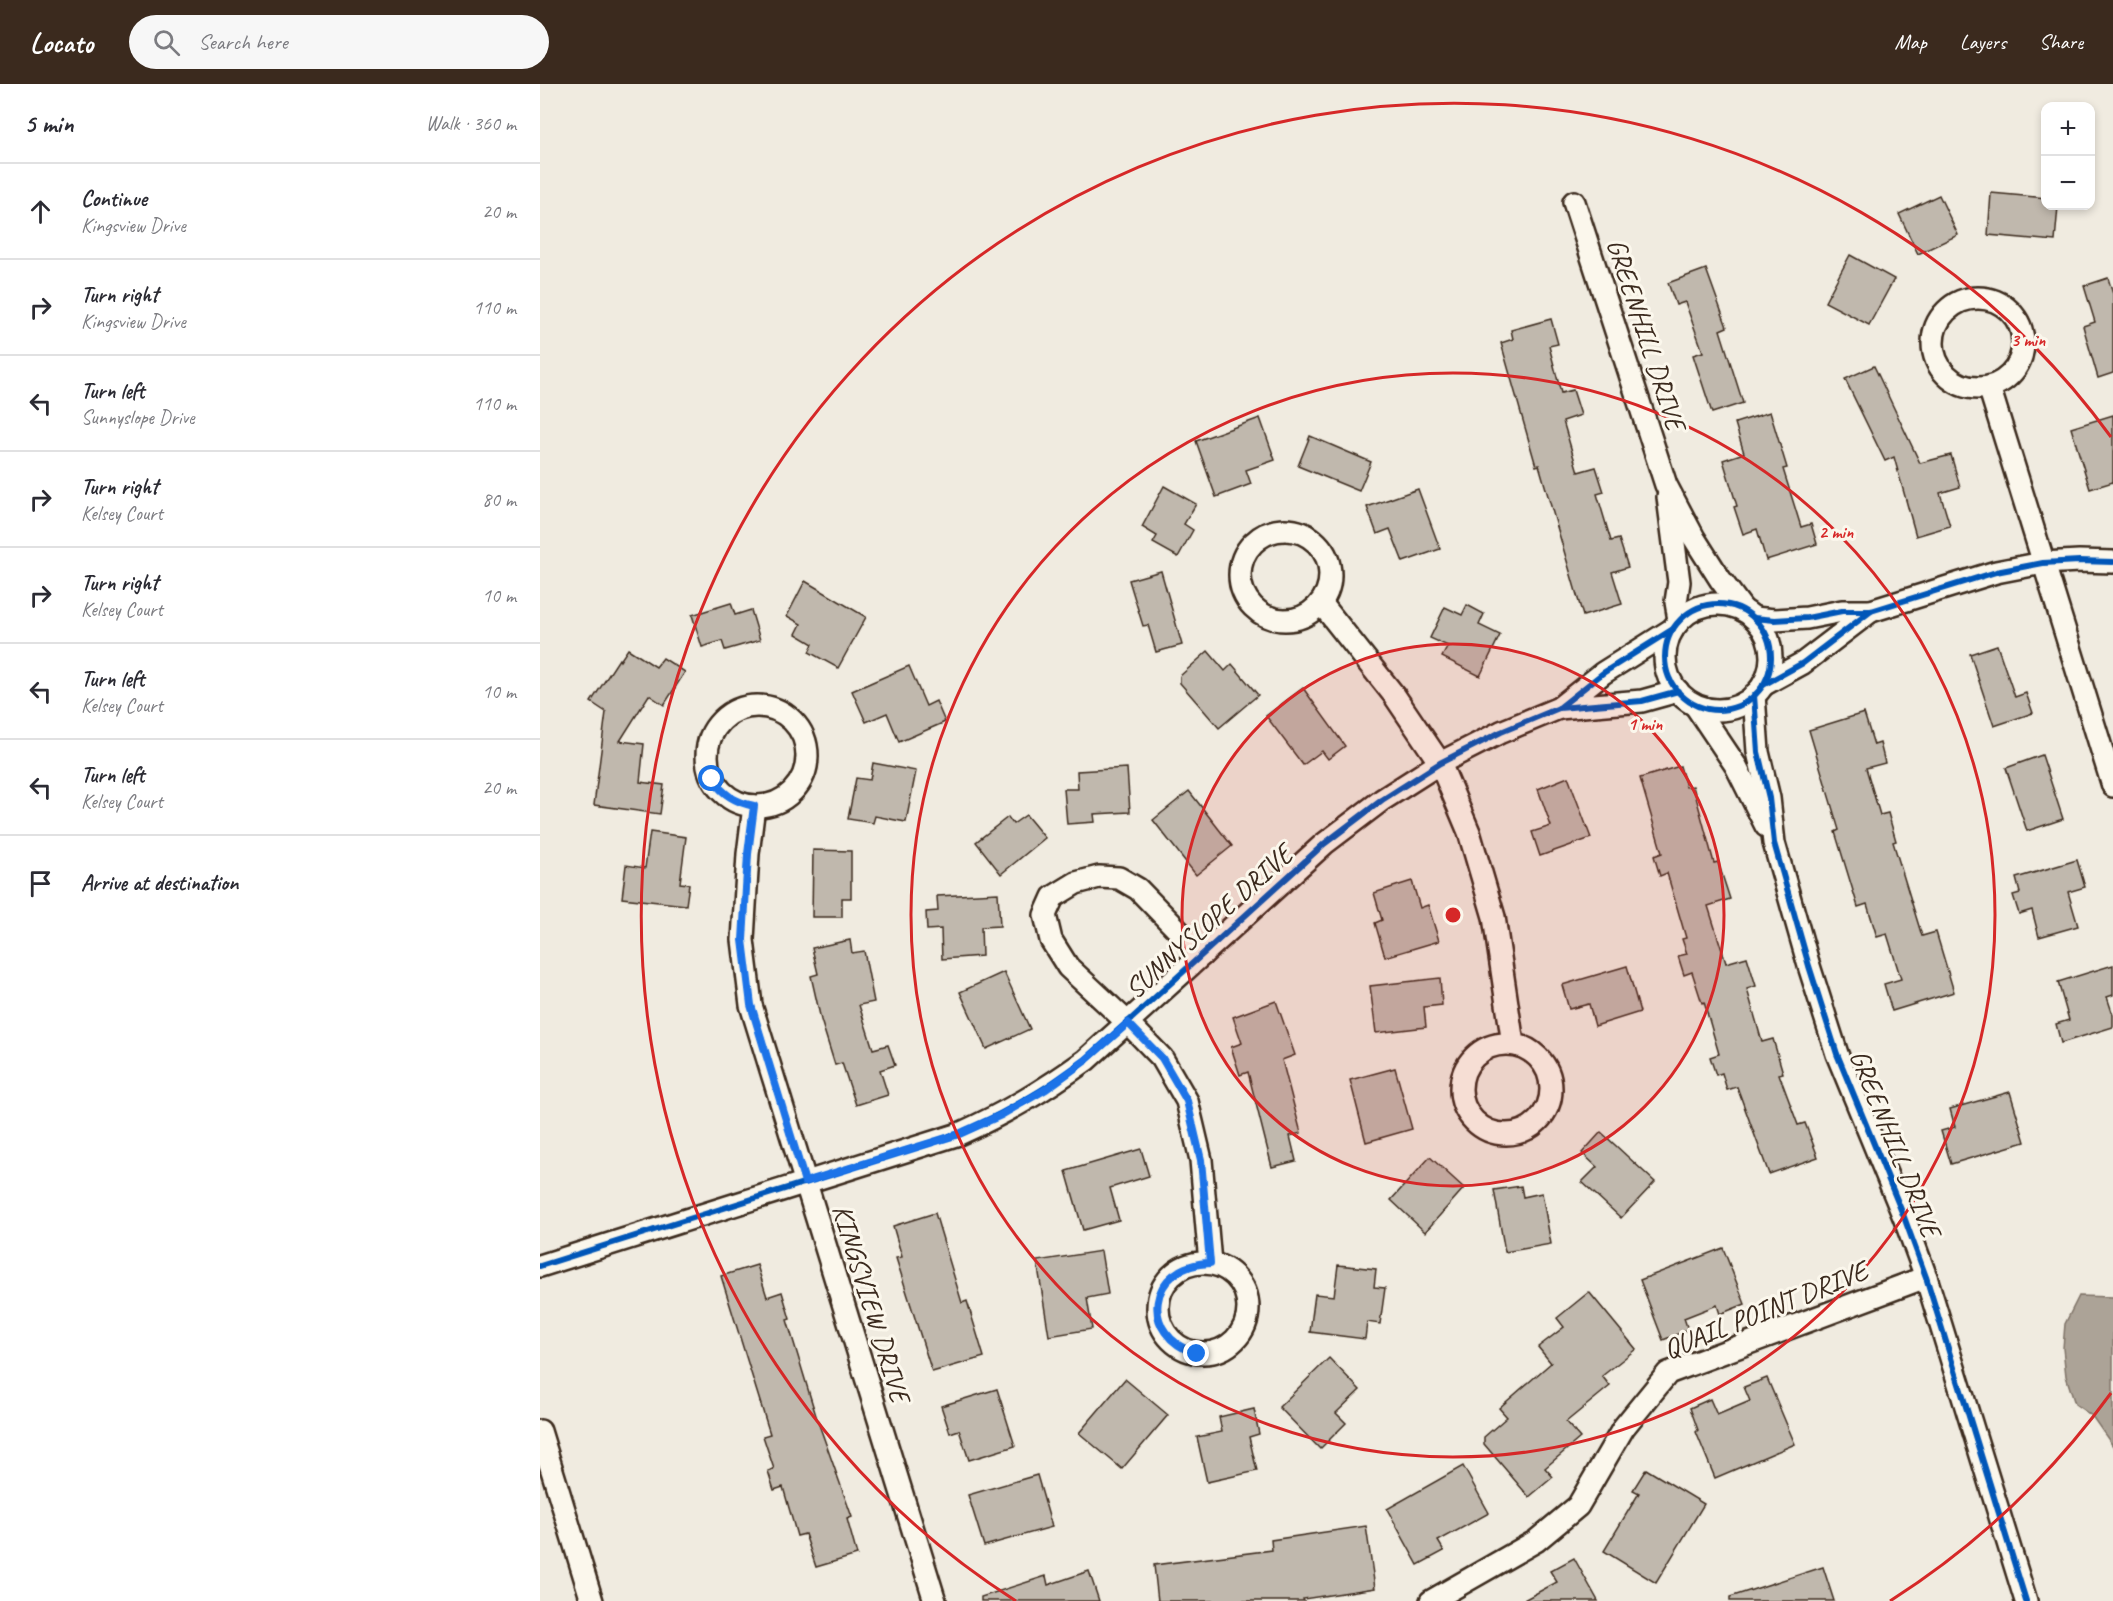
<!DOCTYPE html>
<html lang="en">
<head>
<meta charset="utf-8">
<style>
	body { margin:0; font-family:Caveat,sans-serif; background:#f7f7f7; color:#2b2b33 }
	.controls { position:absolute; right:18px; top:18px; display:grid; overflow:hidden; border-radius:12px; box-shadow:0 3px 9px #0003 }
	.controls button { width:54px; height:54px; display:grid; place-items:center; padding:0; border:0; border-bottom:2px solid #e1e1e2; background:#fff; color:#2b2b33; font:30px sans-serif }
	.stop { position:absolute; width:18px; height:18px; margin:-14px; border:4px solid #1a73e8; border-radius:50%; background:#fff }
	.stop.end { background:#1a73e8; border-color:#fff; box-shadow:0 2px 6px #0008 }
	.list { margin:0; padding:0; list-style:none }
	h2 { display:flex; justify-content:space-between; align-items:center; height:78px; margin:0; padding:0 24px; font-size:26px }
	h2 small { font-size:20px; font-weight:400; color:#7c7c81 }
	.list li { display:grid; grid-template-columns:39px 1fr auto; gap:18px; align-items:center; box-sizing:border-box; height:96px; padding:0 24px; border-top:2px solid #e1e1e2 }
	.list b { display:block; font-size:22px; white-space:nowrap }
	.list p { margin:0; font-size:20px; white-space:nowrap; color:#7c7c81 }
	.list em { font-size:20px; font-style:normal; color:#7c7c81 }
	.icon { flex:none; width:33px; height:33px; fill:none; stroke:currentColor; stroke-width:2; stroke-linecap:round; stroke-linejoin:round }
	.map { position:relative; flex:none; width:1573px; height:1517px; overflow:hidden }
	header { display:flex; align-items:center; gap:36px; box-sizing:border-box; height:84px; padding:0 30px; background:#3b2a1e; color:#fff }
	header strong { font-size:28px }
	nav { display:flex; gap:33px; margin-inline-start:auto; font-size:21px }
	.search { width:420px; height:54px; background:#f7f7f7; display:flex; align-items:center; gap:15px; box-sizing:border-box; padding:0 21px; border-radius:33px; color:#7c7c81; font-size:22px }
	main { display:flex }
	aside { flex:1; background:#fff }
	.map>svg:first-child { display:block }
</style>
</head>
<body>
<header>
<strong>Locato</strong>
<div class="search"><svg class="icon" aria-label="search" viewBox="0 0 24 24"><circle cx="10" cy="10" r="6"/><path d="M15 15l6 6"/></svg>Search here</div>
<nav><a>Map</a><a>Layers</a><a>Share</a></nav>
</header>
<main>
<aside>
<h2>5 min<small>Walk · 360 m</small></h2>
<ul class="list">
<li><svg class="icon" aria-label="ahead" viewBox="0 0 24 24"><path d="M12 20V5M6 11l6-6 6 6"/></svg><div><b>Continue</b><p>Kingsview Drive</p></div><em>20 m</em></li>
<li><svg class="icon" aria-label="right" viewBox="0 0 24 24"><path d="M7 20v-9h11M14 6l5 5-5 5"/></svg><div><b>Turn right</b><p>Kingsview Drive</p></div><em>110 m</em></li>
<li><svg class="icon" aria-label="left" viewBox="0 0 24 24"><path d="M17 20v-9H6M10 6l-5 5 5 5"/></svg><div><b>Turn left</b><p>Sunnyslope Drive</p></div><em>110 m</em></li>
<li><svg class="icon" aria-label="right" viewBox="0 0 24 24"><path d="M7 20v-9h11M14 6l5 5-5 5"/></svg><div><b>Turn right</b><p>Kelsey Court</p></div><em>80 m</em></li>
<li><svg class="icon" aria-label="right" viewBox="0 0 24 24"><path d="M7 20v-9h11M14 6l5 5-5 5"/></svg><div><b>Turn right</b><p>Kelsey Court</p></div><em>10 m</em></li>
<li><svg class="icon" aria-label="left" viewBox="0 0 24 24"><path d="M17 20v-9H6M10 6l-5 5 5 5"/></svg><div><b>Turn left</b><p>Kelsey Court</p></div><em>10 m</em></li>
<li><svg class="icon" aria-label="left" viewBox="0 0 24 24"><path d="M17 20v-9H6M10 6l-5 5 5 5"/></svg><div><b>Turn left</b><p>Kelsey Court</p></div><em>20 m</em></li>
<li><svg class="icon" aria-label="arrive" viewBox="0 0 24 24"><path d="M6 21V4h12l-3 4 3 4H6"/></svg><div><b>Arrive at destination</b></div></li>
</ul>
</aside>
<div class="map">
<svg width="1573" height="1517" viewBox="0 0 1573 1517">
	<rect width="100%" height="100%" fill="#f0ebe0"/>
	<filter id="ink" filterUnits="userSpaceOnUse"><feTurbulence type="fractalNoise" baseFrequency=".0167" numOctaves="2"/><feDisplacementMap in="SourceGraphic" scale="12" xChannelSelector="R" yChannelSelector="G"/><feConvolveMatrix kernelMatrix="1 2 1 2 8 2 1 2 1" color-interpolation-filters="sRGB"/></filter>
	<g filter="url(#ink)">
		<path fill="#aca397" stroke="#7f7367" stroke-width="1.5" d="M1539 1212 1573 1213V1362L1552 1332 1535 1320 1526 1292 1523 1264 1525 1240Z"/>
		<g fill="#c0b8ad" stroke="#3b2a1e" stroke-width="1.5">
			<path d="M1451 109 1506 114V122H1518L1515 157 1448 151Z"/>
			<path d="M1399 111 1418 151 1378 170 1359 130Z"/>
			<path d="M1310 171 1354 195 1329 241 1285 218Z"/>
			<path d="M1166 185 1187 243 1180 246 1203 319 1172 329 1153 271 1163 268 1145 218 1136 221 1128 199Z"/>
			<path d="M1568 194 1573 210V289L1558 294 1543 242 1555 238 1544 202Z"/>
			<path d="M1011 235 1018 260 1009 262 1021 309 1033 306 1041 331 1023 337 1038 388 1056 383 1064 408 1057 410 1071 457 1079 455 1088 483 1072 488 1082 520 1043 532 999 381 996 382 961 259 973 255 971 246Z"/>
			<path d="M1334 282 1380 379 1411 371 1420 403 1400 409 1410 442 1376 452 1354 373 1345 377 1305 295Z"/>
			<path d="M1230 328 1247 384 1243 385 1261 443 1271 440 1277 460 1226 476 1217 445 1203 450 1194 423 1197 422 1183 376 1204 369 1195 339Z"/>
			<path d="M1573 331V398L1550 405 1531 344Z"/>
			<path d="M720 334 735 376 706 386 711 400 676 413 656 357Z"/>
			<path d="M770 352 831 378 819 407 758 382Z"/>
			<path d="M624 402 656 420 644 440 653 446 638 473 613 459 617 452 602 443Z"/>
			<path d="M878 405 900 465 863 478 850 445 837 450 827 423Z"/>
			<path d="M621 487 642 561 616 568 608 541 603 542 589 496Z"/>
			<path d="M265 497 326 533 298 584 269 568 273 560 256 550 261 540 247 532Z"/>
			<path d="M191 519 195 531 211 526 220 556 185 566 182 557 162 563 152 531Z"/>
			<path d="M927 521 944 530 939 541 960 551 940 592 902 573 908 562 890 554 905 523 922 531Z"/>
			<path d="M1457 561 1475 613 1486 609 1493 629 1454 642 1430 570Z"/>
			<path d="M88 565 116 583 123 574 145 588 124 621 109 611 80 657 104 660 100 698 124 701 120 730 54 721 66 628 51 618 79 575 80 577Z"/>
			<path d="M668 567 685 587 692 580 718 611 679 644 640 599V592Z"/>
			<path d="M369 582 386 622 396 617 405 638 359 658 347 629 326 638 312 607Z"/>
			<path d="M763 604 805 662 788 675 782 667 763 681 726 632Z"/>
			<path d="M1324 629 1334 661 1340 659 1345 679 1326 684 1340 731 1348 729 1356 757 1353 758 1382 852 1396 848 1414 908 1352 927 1344 900 1361 895 1347 850 1337 853 1327 820 1318 823 1295 748 1299 746 1269 646Z"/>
			<path d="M1502 671 1523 735 1487 747 1466 684Z"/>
			<path d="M333 679 376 687 366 738 335 732 333 739 308 735 316 694 330 696Z"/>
			<path d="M1140 682 1146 703 1153 702 1174 779 1178 778 1190 815 1168 822 1186 879 1207 873 1216 902 1207 905 1222 958 1233 955 1243 989 1239 990 1258 1041 1265 1039 1278 1073 1229 1090 1197 1003 1187 1006 1182 989 1176 991 1170 973 1179 970 1164 918 1162 919 1152 888 1144 891 1138 872 1147 870 1142 855 1146 854 1127 789 1120 792 1114 772 1122 769 1100 694Z"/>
			<path d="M587 684 590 728 554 730 555 738 527 740 524 705H538L537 687Z"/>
			<path d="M1028 693 1051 754 1000 772 992 748 1011 742 998 705Z"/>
			<path d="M649 707 692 762 656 791 613 736Z"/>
			<path d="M486 731 505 754 461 790 436 758 468 733 473 740Z"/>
			<path d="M110 748 146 753 140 799 149 800 146 821 82 814 86 781 105 784Z"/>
			<path d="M273 766 311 767V814H302V833H272Z"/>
			<path d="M1537 776 1545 803 1528 808 1538 842 1499 853 1492 826 1479 830 1473 811 1480 809 1476 794Z"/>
			<path d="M872 797 880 824 888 821 899 857 845 873 835 839 842 836 834 809Z"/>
			<path d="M458 809 460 842 441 843 442 872 402 875 401 845 387 846 386 828 398 827 397 812Z"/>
			<path d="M310 856 312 869 324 867 334 918 319 921 333 965 348 961 355 981 340 986 348 1011 316 1021 302 979 295 981 281 936 271 892 278 890 272 864Z"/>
			<path d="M1573 881V911L1567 913 1573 931V943L1521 959 1516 940 1529 936 1518 898Z"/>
			<path d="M1087 882 1100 928 1055 942 1049 920 1029 925 1022 901Z"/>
			<path d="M464 888 490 945 446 965 420 908Z"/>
			<path d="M900 894 902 921 884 923 886 943 836 949 830 902Z"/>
			<path d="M736 917 755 971 742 976 761 1049 750 1052 756 1077 732 1083 708 988 700 991 691 963 702 959 693 933Z"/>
			<path d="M855 984 872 1045 826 1058 810 996Z"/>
			<path d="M1470 1008 1485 1058 1411 1080 1401 1047 1415 1043 1410 1025Z"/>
			<path d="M1061 1048 1115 1098 1081 1134 1042 1098 1057 1083 1042 1069Z"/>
			<path d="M601 1065 609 1092 570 1104 579 1136 543 1146 526 1087Z"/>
			<path d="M890 1073 924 1104 885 1148 851 1116Z"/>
			<path d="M981 1102 983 1113 1002 1109 1011 1160 965 1168 954 1106Z"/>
			<path d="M395 1129 422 1219 427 1217 444 1273 392 1288 356 1174 362 1173 353 1142Z"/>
			<path d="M1183 1164 1205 1220 1180 1230 1177 1221 1144 1234 1148 1246 1123 1256 1100 1196Z"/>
			<path d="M561 1167 568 1210 547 1214 552 1245 509 1252 497 1177Z"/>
			<path d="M217 1181 227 1213 242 1208 250 1235 247 1236 277 1335 312 1433 307 1435 317 1471 276 1483 265 1450 257 1452 243 1403 234 1406 228 1387 234 1385 223 1352 230 1350 181 1192Z"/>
			<path d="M798 1181 836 1185 834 1203 845 1204 840 1240 827 1238 825 1255 770 1248 775 1210 794 1212Z"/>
			<path d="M1049 1208 1096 1265 1062 1292 1070 1302 1026 1338 1040 1354 1005 1384 1013 1393 989 1413 944 1360V1353L967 1333 959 1324 1011 1279 998 1263 1024 1243 1017 1234Z"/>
			<path d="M789 1274 820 1306 796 1329 806 1339 780 1365 739 1323Z"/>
			<path d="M1227 1294 1255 1360 1175 1394 1156 1348 1158 1346 1150 1324 1170 1315 1177 1331 1210 1317 1204 1303Z"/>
			<path d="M585 1295 628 1331 582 1385 539 1349Z"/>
			<path d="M457 1305 475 1362 429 1376 419 1346 410 1349 401 1322Z"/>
			<path d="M714 1325 719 1350 709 1353 717 1387 667 1398 657 1353 682 1348 679 1333Z"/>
			<path d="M923 1382 949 1429 898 1457 904 1467 878 1481 847 1425Z"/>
			<path d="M1106 1385 1164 1420 1116 1499 1064 1467 1099 1409 1093 1406Z"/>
			<path d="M497 1391 512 1443 444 1462 428 1411Z"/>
			<path d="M826 1442 835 1504 763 1515 764 1517H618L614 1481 732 1466 731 1456Z"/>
			<path d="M1034 1474 1058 1517H982L1017 1498 1010 1487Z"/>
			<path d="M1283 1483 1294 1517H1190V1513Z"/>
			<path d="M549 1487 559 1517H441V1513L506 1492 508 1501Z"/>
		</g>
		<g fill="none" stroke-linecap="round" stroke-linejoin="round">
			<defs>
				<g id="street">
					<path d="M1034 118 1126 401 1154 454 1180 495 1203 526"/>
					<circle cx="1438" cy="259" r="45"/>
					<path d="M1452 303 1451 309 1573 702"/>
					<path d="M1128 413 1139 498 1136 518 1139 536"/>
					<circle cx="745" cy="491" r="45"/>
					<path d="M781 519 854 611 900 679 929 748 954 833 973 960"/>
					<circle cx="1178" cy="573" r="53"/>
					<path d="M1214 534 1235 536 1267 534 1302 527H1331L1456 488 1503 479 1539 477 1573 478"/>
					<path d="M1223 601 1263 579 1331 527"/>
					<path d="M1214 611 1218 668 1229 714 1234 759 1269 882 1297 970 1364 1133 1386 1193 1486 1517"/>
					<path d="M1155 621 1196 682 1226 742"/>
					<circle cx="217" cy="672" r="50"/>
					<path d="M1019 624 1102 617 1138 607"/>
					<path d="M214 722 208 770 203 856 211 921 395 1517"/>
					<path d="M662 871 598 805 579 794 559 793 536 799 513 813 505 831 511 856 528 883 588 939 622 974 647 1017 661 1076 670 1179"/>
					<circle cx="966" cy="1005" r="45"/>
					<circle cx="663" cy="1224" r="45"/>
					<path d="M0 1182 419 1050C468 1028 503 1007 546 976L784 760 842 716 900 679 961 648 1019 624 1063 589 1133 545"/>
					<path d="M0 1347 52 1517"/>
					<path d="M891 1517 996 1457 1038 1422 1084 1343 1128 1289 1386 1193"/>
				</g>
			</defs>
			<use href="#street" stroke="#3b2a1e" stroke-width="26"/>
			<use href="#street" stroke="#fbf7ec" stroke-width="21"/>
			<defs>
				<g id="cycleway">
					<circle cx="1178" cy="573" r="53"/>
					<path d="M1214 534 1235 536 1267 534 1302 527H1331L1456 488 1503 479 1539 477 1573 478"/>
					<path d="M1223 601 1263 579 1331 527"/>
					<path d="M1214 611 1218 668 1229 714 1234 759 1269 882 1297 970 1364 1133 1386 1193 1486 1517"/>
					<path d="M1019 624 1102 617 1138 607"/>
					<path d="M0 1182 419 1050C468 1028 503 1007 546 976L784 760 842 716 900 679 961 648 1019 624 1063 589 1133 545"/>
				</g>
			</defs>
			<use href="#cycleway" stroke="#fbf7ec" stroke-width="10"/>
			<use href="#cycleway" stroke="#0057b8" stroke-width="6"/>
		</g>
	</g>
	<g fill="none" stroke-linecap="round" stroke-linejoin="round" filter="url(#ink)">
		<path stroke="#1a73e8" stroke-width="8" d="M172 695C184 711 195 718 214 722L208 770 203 856 211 921 265 1098 419 1050 461 1031 506 1005 546 976 588 939 622 974 647 1017 661 1076 670 1179C607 1181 598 1251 657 1270"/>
	</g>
	<circle cx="913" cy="831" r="271" fill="#d62828" fill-opacity=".12"/>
	<g fill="none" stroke="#d62828" stroke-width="3">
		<circle cx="913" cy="831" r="271"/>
		<circle cx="913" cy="831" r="542"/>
		<path d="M1571 1309A813 813 0 0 1 1350 1517M476 1517A813 813 0 1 1 1571 353"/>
	</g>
	<g text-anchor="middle" stroke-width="6" stroke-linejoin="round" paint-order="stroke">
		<g font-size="28" fill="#3b2a1e" stroke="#fbf7ec">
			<text transform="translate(1107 250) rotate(72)" y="10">GREENHILL DRIVE</text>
			<text transform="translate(668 837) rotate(-42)" y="10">SUNNYSLOPE DRIVE</text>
			<text transform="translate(1356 1059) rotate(68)" y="10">GREENHILL DRIVE</text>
			<text transform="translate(332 1219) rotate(73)" y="10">KINGSVIEW DRIVE</text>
			<text transform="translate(1225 1225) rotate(-22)" y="10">QUAIL POINT DRIVE</text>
		</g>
	</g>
	<circle cx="913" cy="831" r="9" fill="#d62828" stroke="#fbf7ec" stroke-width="3"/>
	<g font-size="18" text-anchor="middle" font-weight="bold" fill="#d62828" stroke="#fbf7ec" stroke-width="6" stroke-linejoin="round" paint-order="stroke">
		<text x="1488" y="262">3 min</text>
		<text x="1296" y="454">2 min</text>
		<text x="1105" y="646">1 min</text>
	</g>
</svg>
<div class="controls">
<button>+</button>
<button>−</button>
</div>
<div class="stop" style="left:172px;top:695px"></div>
<div class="stop end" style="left:657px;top:1270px"></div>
</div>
</main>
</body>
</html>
